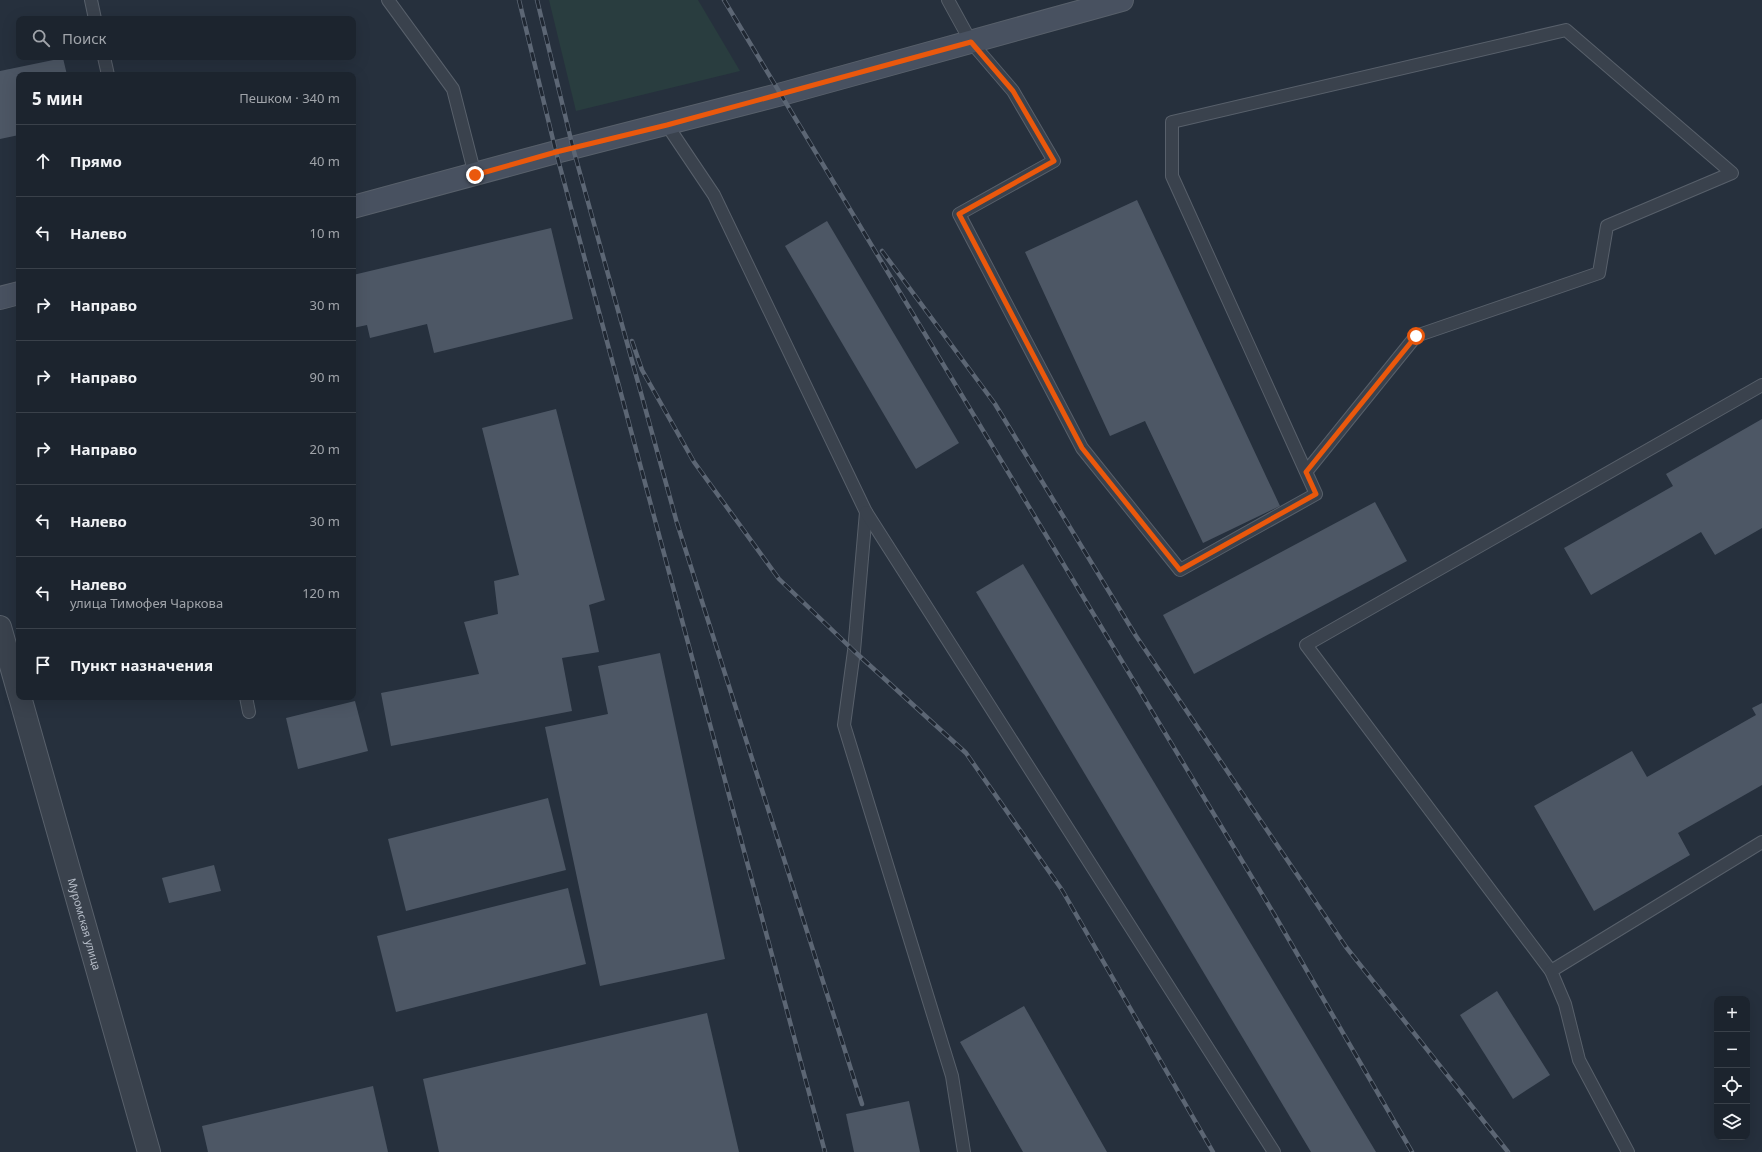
<!DOCTYPE html>
<html lang="ru">
<head>
<meta charset="utf-8">
<style>
	body { margin:0; font-family:"Noto Sans",sans-serif; background:#29303a; color:#f1f3f6 }
	.controls { position:absolute; right:12px; bottom:12px; display:grid; overflow:hidden; border-radius:8px; box-shadow:0 4px 16px #0002 }
	.controls button { width:36px; height:36px; display:grid; place-items:center; padding:0; border:0; border-bottom:1px solid #3a414a; background:#1c242e; color:#f1f3f6; font:20px sans-serif }
	.stop { position:absolute; width:12px; height:12px; margin:-9px; border:3px solid #ea580c; border-radius:50%; background:#fff }
	.stop.end { background:#ea580c; border-color:#fff; box-shadow:0 1px 4px #0008 }
	.list { margin:0; padding:0; list-style:none }
	h2 { display:flex; justify-content:space-between; align-items:center; height:52px; margin:0; padding:0 16px; font-size:17px }
	h2 small { font-size:13px; font-weight:400; color:#a0a4aa }
	.list li { display:grid; grid-template-columns:26px 1fr auto; gap:12px; align-items:center; box-sizing:border-box; height:72px; padding:0 16px; border-top:1px solid #3a414a }
	.list b { display:block; font-size:15px; white-space:nowrap }
	.list p { margin:0; font-size:13px; white-space:nowrap; color:#a0a4aa }
	.list em { font-size:13px; font-style:normal; color:#a0a4aa }
	.icon { flex:none; width:22px; height:22px; fill:none; stroke:currentColor; stroke-width:2; stroke-linecap:round; stroke-linejoin:round }
	.map { position:relative; flex:none; width:1762px; height:1152px; overflow:hidden }
	.search { position:absolute; background:#1c242e; box-shadow:0 4px 16px #0002; left:16px; top:16px; width:340px; height:44px; display:flex; align-items:center; gap:10px; box-sizing:border-box; padding:0 14px; border-radius:8px; color:#a0a4aa; font-size:15px }
	.panel { position:absolute; background:#1c242e; box-shadow:0 4px 16px #0002; left:16px; top:72px; width:340px; height:628px; border-radius:8px }
	.map>svg:first-child { display:block }
</style>
</head>
<body>
<div class="map">
<svg width="1762" height="1152" viewBox="0 0 1762 1152">
	<rect width="100%" height="100%" fill="#26303d"/>
	<path fill="#293d3f" d="M549 0H698L740 71 576 111Z"/>
	<g fill="#4d5765">
		<path d="M63 58 67 75H19V135L0 139V71Z"/>
		<path d="M1137 200 1280 506 1203 543 1145 421 1110 436 1025 252Z"/>
		<path d="M827 221 959 443 916 469 785 246Z"/>
		<path d="M551 228 573 319 434 353 427 324 370 338 367 325 353 328V275Z"/>
		<path d="M556 409 605 600 589 605 599 652 562 658 572 711 391 746 381 693 479 674 464 622 498 614 494 581 519 575 482 428Z"/>
		<path d="M1762 419V528L1715 555 1701 532 1591 595 1564 548 1673 486 1666 474Z"/>
		<path d="M1375 502 1407 561 1194 674 1163 615Z"/>
		<path d="M1023 564 1376 1152H1311L976 592Z"/>
		<path d="M660 653 725 959 600 986 545 727 608 714 598 666Z"/>
		<path d="M355 701 368 751 298 769 286 718Z"/>
		<path d="M1762 703V785L1678 833 1690 855 1594 911 1534 806 1632 751 1647 777 1756 715 1752 708Z"/>
		<path d="M548 798 566 870 406 911 388 839Z"/>
		<path d="M214 865 221 891 169 903 162 878Z"/>
		<path d="M568 888 586 964 396 1012 377 936Z"/>
		<path d="M1497 991 1550 1075 1513 1099 1460 1015Z"/>
		<path d="M1024 1006 1107 1152H1023L960 1042Z"/>
		<path d="M707 1013 739 1152H439L423 1079Z"/>
		<path d="M373 1086 388 1152H208L202 1126Z"/>
		<path d="M909 1101 920 1152H854L846 1114Z"/>
	</g>
	<g fill="none" stroke-linecap="round" stroke-linejoin="round">
		<defs>
			<g id="lane">
				<path d="M91 0 95 19"/>
				<path d="M388 0 453 89 475 175"/>
				<path d="M948 0 971 42 1013 91 1054 161 959 214 1082 448 1180 570 1316 494 1306 472 1172 176V122L1566 30 1732 173 1607 226 1599 273 1416 336 1306 472"/>
				<path d="M104 57 108 75"/>
				<path d="M667 125 714 195 866 512 854 651 844 725 952 1076 964 1152"/>
				<path d="M866 512 1274 1152"/>
				<path d="M246 697 249 712"/>
				<path d="M1551 971 1306 645 1762 385"/>
				<path d="M1628 1152 1579 1060 1565 1004 1551 971 1762 842"/>
			</g>
			<g id="street">
				<path d="M0 627 19 694"/>
				<path id="s1" d="M20 697 149 1152"/>
			</g>
			<g id="secondary">
				<path d="M353 207 556 152 782 94 1122 0"/>
				<path d="M0 298 19 293"/>
			</g>
		</defs>
		<use href="#lane" stroke="#58606b" stroke-width="14"/>
		<use href="#street" stroke="#58606b" stroke-width="24"/>
		<use href="#secondary" stroke="#58606b" stroke-width="24"/>
		<use href="#lane" stroke="#3a424d" stroke-width="12"/>
		<use href="#street" stroke="#3a424d" stroke-width="22"/>
		<use href="#secondary" stroke="#485160" stroke-width="22"/>
		<defs>
			<g id="rail">
				<path d="M519 0 556 152 825 1152"/>
				<path d="M537 0 573 148 677 523 862 1104"/>
				<path d="M724 0 1274 914 1412 1152"/>
				<path d="M882 251 995 404 1136 636 1346 947 1508 1152"/>
				<path d="M632 341 642 370 694 462 779 579 854 651 966 753 1062 890 1213 1152"/>
			</g>
		</defs>
		<use href="#rail" stroke="#5c6674" stroke-width="4.5"/>
		<use href="#rail" stroke="#1f2732" stroke-width="3" stroke-dasharray="9" stroke-linecap="butt"/>
	</g>
	<g fill="none" stroke-linecap="round" stroke-linejoin="round">
		<path stroke="#ea580c" stroke-width="5" d="M475 175 556 152 667 125 971 42 1013 91 1054 161 959 214 1082 448 1180 570 1316 494 1306 472 1416 336"/>
	</g>
	<g text-anchor="middle" stroke-width="4" stroke-linejoin="round" paint-order="stroke">
		<g font-size="11" fill="#b6bdc8" stroke="#1f2732">
			<text dy="4" stroke="none"><textPath href="#s1" startOffset="236">Муромская улица</textPath></text>
		</g>
	</g>
</svg>
<div class="controls">
<button>+</button>
<button>−</button>
<button><svg class="icon" aria-label="locate" viewBox="0 0 24 24"><circle cx="12" cy="12" r="6"/><path d="M12 2v4M12 18v4M2 12h4M18 12h4"/></svg></button>
<button><svg class="icon" aria-label="layers" viewBox="0 0 24 24"><path d="M12 4l9 5-9 5-9-5zM3 14l9 5 9-5"/></svg></button>
</div>
<div class="stop" style="left:1416px;top:336px"></div>
<div class="stop end" style="left:475px;top:175px"></div>
<div class="search"><svg class="icon" aria-label="search" viewBox="0 0 24 24"><circle cx="10" cy="10" r="6"/><path d="M15 15l6 6"/></svg>Поиск</div>
<section class="panel">
<h2>5 мин<small>Пешком · 340 m</small></h2>
<ul class="list">
<li><svg class="icon" aria-label="ahead" viewBox="0 0 24 24"><path d="M12 20V5M6 11l6-6 6 6"/></svg><div><b>Прямо</b></div><em>40 m</em></li>
<li><svg class="icon" aria-label="left" viewBox="0 0 24 24"><path d="M17 20v-9H6M10 6l-5 5 5 5"/></svg><div><b>Налево</b></div><em>10 m</em></li>
<li><svg class="icon" aria-label="right" viewBox="0 0 24 24"><path d="M7 20v-9h11M14 6l5 5-5 5"/></svg><div><b>Направо</b></div><em>30 m</em></li>
<li><svg class="icon" aria-label="right" viewBox="0 0 24 24"><path d="M7 20v-9h11M14 6l5 5-5 5"/></svg><div><b>Направо</b></div><em>90 m</em></li>
<li><svg class="icon" aria-label="right" viewBox="0 0 24 24"><path d="M7 20v-9h11M14 6l5 5-5 5"/></svg><div><b>Направо</b></div><em>20 m</em></li>
<li><svg class="icon" aria-label="left" viewBox="0 0 24 24"><path d="M17 20v-9H6M10 6l-5 5 5 5"/></svg><div><b>Налево</b></div><em>30 m</em></li>
<li><svg class="icon" aria-label="left" viewBox="0 0 24 24"><path d="M17 20v-9H6M10 6l-5 5 5 5"/></svg><div><b>Налево</b><p>улица Тимофея Чаркова</p></div><em>120 m</em></li>
<li><svg class="icon" aria-label="arrive" viewBox="0 0 24 24"><path d="M6 21V4h12l-3 4 3 4H6"/></svg><div><b>Пункт назначения</b></div></li>
</ul>
</section>
</div>
</body>
</html>
